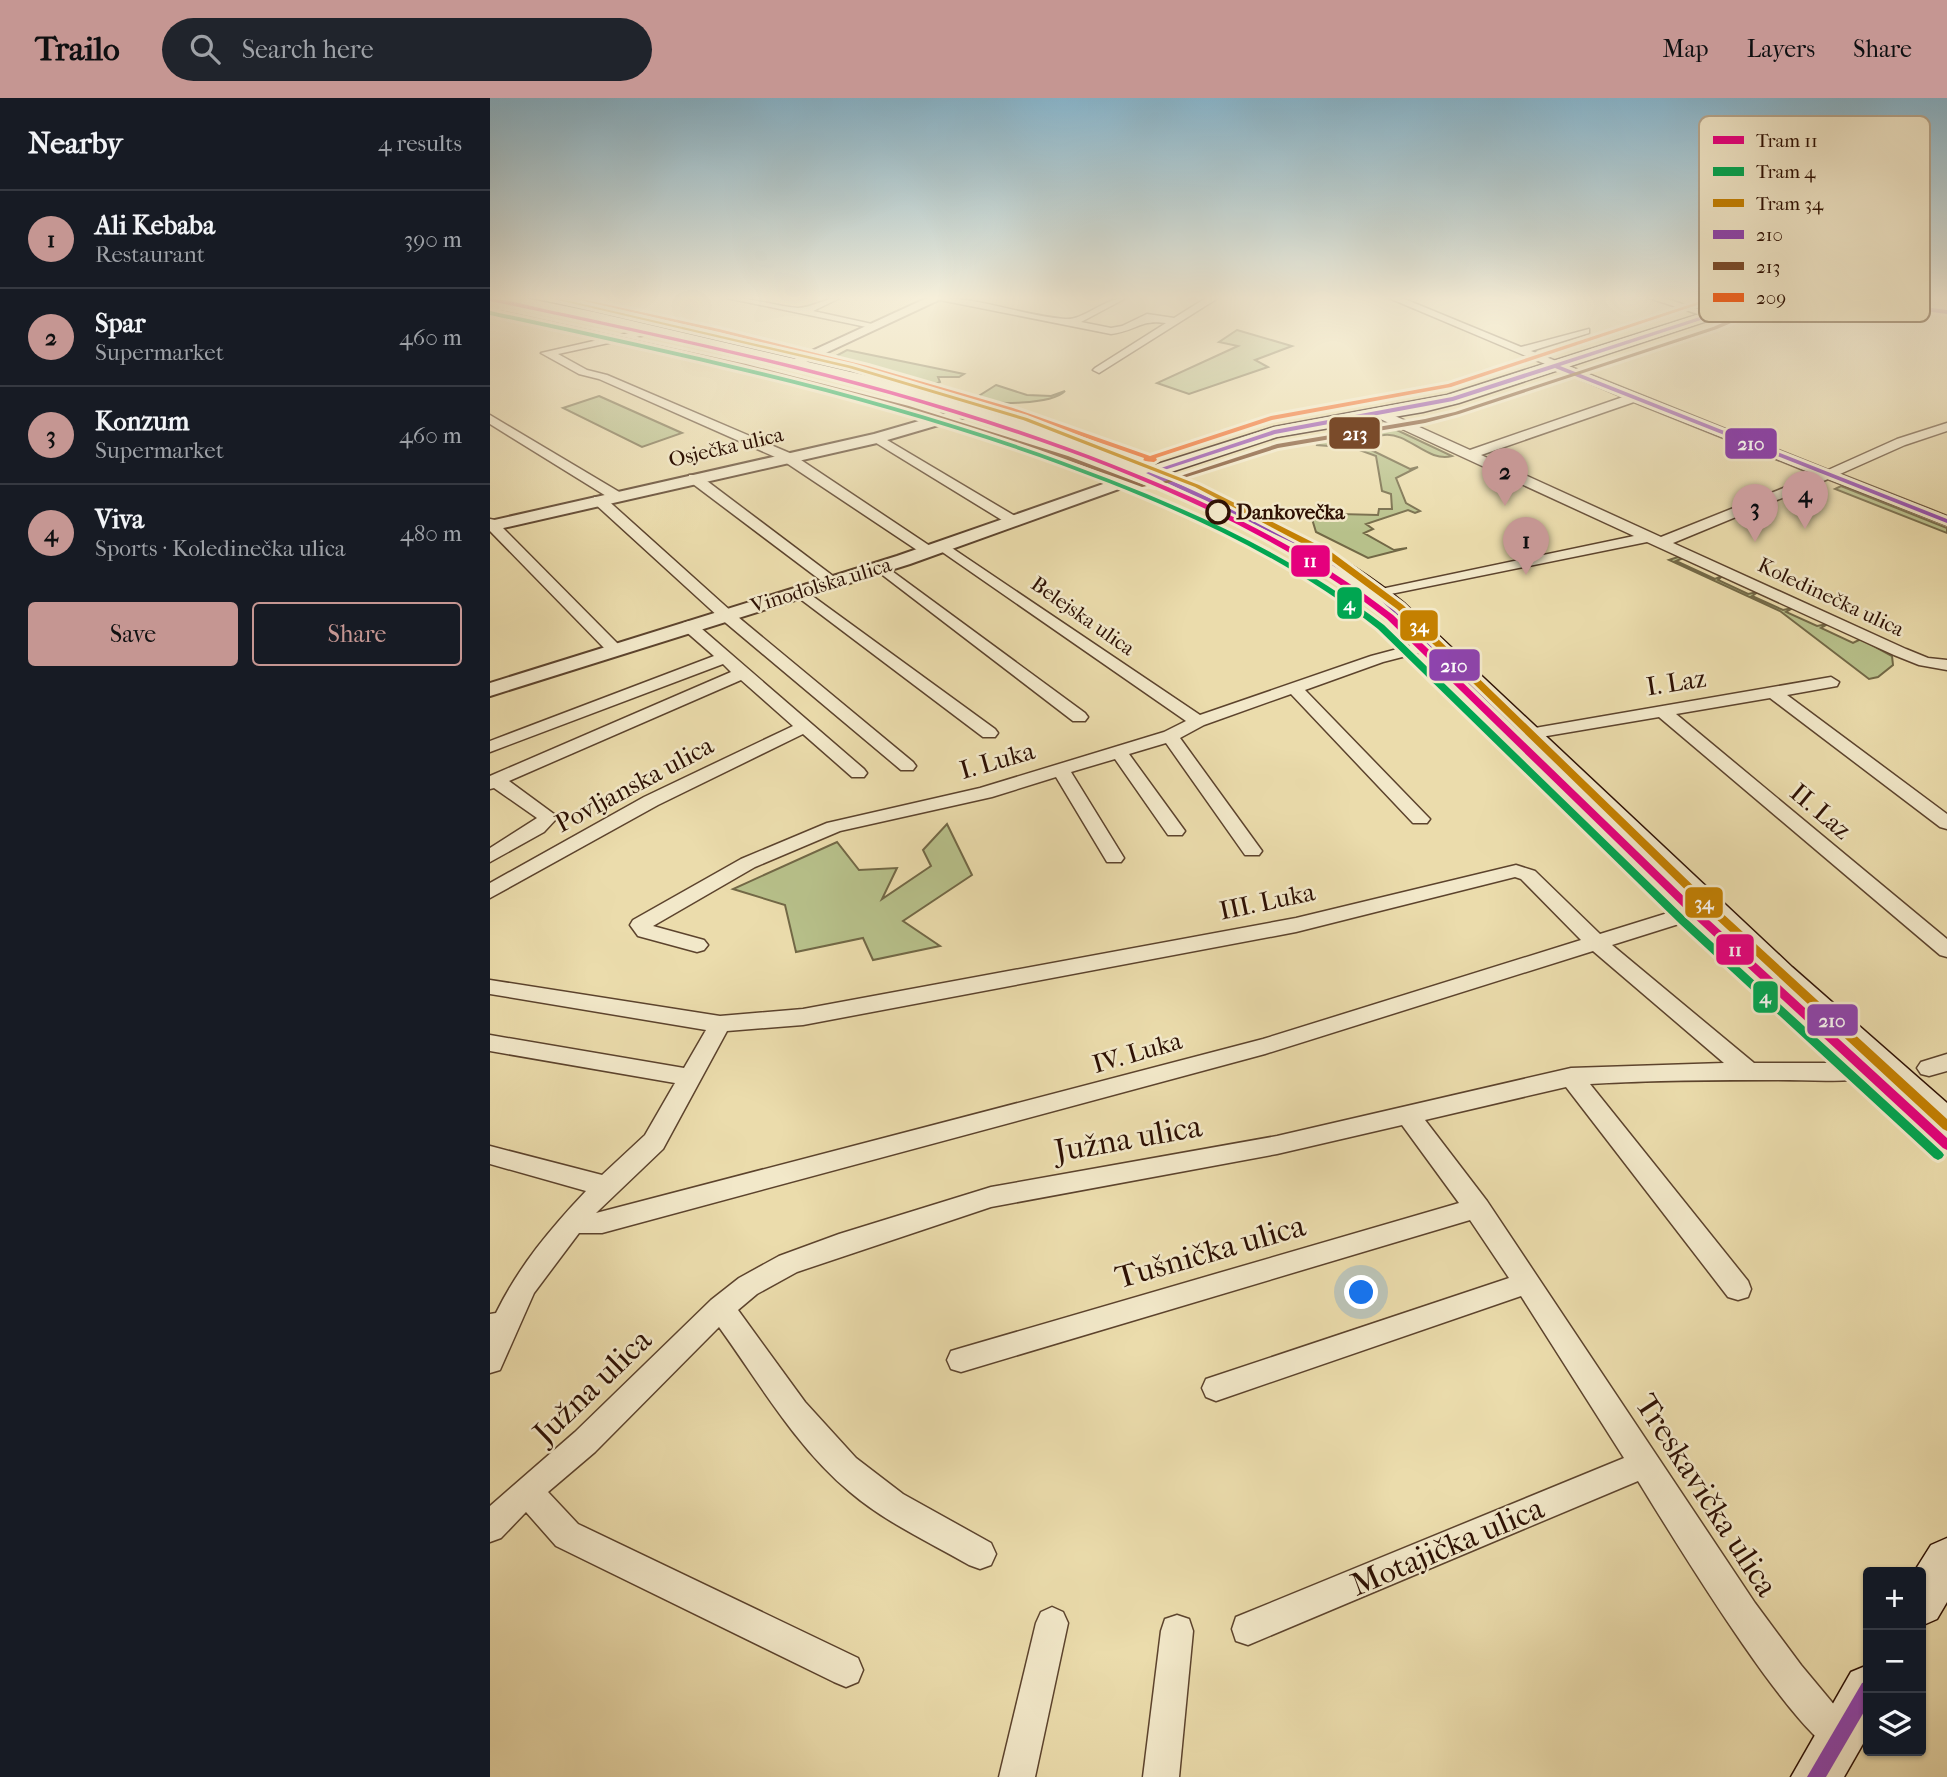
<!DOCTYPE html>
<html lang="en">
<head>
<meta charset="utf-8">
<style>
	body { margin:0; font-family:"IM FELL French Canon",serif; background:#20242c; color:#f1f3f6 }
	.controls { position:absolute; right:21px; bottom:21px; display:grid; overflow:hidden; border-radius:7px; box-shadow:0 2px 5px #0004 }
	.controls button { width:63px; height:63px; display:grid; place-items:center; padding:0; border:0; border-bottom:2px solid #363941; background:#171b24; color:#f1f3f6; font:35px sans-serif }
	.you { position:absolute; left:872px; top:1195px; width:24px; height:24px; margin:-18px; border:5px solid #fff; border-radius:50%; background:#1a73e8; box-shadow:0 0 0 10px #1a73e833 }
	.badge { display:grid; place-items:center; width:46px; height:46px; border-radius:50%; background:#c59692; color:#111; font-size:23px; font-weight:700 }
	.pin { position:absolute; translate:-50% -58px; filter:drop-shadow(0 2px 4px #0008) }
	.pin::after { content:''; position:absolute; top:37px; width:24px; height:21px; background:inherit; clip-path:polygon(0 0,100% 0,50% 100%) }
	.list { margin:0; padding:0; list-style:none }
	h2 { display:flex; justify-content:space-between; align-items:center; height:91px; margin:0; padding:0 28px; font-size:30px }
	h2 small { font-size:23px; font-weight:400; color:#9ea1a6 }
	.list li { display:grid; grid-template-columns:46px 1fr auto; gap:21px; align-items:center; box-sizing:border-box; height:98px; padding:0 28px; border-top:2px solid #363941 }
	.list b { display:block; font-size:26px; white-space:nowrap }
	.list p { margin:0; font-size:23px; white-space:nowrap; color:#9ea1a6 }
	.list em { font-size:23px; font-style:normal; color:#9ea1a6 }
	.actions { display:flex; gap:14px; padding:21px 28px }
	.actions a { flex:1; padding:16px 0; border:2px solid #c59692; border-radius:7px; text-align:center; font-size:24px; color:#c59692 }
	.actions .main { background:#c59692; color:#111 }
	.icon { flex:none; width:38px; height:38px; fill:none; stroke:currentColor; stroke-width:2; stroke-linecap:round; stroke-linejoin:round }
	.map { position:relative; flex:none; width:1457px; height:1679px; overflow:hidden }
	header { display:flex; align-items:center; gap:42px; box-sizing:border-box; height:98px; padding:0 35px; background:#c59692; color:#111 }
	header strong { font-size:33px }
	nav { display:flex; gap:38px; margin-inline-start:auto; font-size:24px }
	.search { width:490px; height:63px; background:#20242c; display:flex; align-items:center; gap:18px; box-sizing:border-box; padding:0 24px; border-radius:38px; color:#9ea1a6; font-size:26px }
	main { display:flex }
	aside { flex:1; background:#171b24 }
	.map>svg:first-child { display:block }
</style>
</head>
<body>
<header>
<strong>Trailo</strong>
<div class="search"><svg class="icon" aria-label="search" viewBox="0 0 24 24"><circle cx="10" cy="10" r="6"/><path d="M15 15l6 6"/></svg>Search here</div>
<nav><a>Map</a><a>Layers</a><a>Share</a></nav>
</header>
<main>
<aside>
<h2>Nearby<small>4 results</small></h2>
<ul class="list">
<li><span class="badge">1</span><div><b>Ali Kebaba</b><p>Restaurant</p></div><em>390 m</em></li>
<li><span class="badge">2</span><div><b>Spar</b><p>Supermarket</p></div><em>460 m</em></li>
<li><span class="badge">3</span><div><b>Konzum</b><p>Supermarket</p></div><em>460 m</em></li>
<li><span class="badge">4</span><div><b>Viva</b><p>Sports · Koledinečka ulica</p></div><em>480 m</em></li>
</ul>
<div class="actions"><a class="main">Save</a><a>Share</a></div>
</aside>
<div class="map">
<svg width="1457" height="1679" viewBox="0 0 1457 1679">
	<rect width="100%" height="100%" fill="#ebdcac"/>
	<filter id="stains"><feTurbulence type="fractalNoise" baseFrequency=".00286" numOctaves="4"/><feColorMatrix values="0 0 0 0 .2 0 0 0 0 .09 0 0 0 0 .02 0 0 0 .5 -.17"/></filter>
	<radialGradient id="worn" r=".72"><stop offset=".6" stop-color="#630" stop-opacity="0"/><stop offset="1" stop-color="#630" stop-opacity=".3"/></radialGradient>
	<g fill="#b7c08a" stroke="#726846" stroke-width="2">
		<path d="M747 232 802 248 765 262 778 269 699 296 667 285 748 248 729 244Z"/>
		<path d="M357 252 474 276 469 279H448L450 284 438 289 344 259Z"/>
		<path d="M506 287 537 297 561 298 575 293C561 307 503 307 484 301Z"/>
		<path d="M109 298 192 335 152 349 73 310Z"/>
		<path d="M879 324 894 326 962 358C938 365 918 334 894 337 882 338 879 344 871 347L920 371 928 369 906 380 916 405 930 413 925 415 918 412 876 426 883 431 874 435 904 452 917 450 878 460 826 434 822 421 813 415 888 417 889 411H902L901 396 892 393 886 358 864 350 827 347 829 340 852 336 846 331Z"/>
		<path d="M1351 388 1457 430V435L1345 391Z"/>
		<path d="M1188 459 1193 460 1186 463 1225 481 1232 478 1228 482 1258 496 1268 494 1262 498 1293 512 1303 510 1296 514 1327 528 1338 526 1331 530 1363 545 1371 541 1402 558 1403 567 1388 579 1379 581 1290 513 1179 462Z"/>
		<path d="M457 726 482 777 413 823 450 848 383 862 373 840 306 854 295 807 243 791 347 744 369 772 407 770 392 801 441 768 433 752Z"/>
	</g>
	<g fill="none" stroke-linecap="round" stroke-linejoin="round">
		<defs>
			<g id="minor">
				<path d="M237 200C261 199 284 208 308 210 321 210 335 200 350 200L323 213 391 228 386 231Z"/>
				<path d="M440 200C486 198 530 217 575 221 593 223 614 200 636 200L591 224 621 230 632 228 657 216 684 220 716 200H728L609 275 603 272 605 270 676 225C650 221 646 233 621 236Z"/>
				<path d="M899 200H912L1031 249 1099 231V235L1041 253 1338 372 1407 341 1457 325V333L1415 347 1350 376 1457 418V427L1338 381 1183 445 1416 551 1438 560 1457 562V572L1429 567 1404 557 1157 444 886 499V493L891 491 1144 438 886 319V313H894L980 352 1133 299ZM1144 304 1326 377 1171 439 991 357Z"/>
				<path d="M1159 200H1174L1226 217 1217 219Z"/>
				<path d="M1350 200H1376L1457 211V217Z"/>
				<path d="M165 229 170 232 169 234 68 256 97 272 117 277 302 356 443 450V456H433L292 362 109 281 89 276 51 255Z"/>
				<path d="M0 317 131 395 133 398 121 401 0 326Z"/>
				<path d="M387 336 530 421 532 424 520 427 383 343V337Z"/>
				<path d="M199 377H209L347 481V487H337L199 383Z"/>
				<path d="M104 399H114L242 514 423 664 426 668 423 672H411L230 520 104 405Z"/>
				<path d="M0 421 5 422 130 548V554H118L0 433Z"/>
				<path d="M453 444 710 617 881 558 945 541 951 543V549L893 564 815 592 940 721 937 725H923L801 596 714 627 690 640 772 753 769 757H755L676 645 639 656 695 733 692 737H678L625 661 581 674 634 760 631 764H617L566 679 502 699 350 733 265 769 163 828 214 842 218 847 214 852 207 854 148 838 140 827 143 822 251 761 337 725 490 690 674 634 696 623 448 451 446 448Z"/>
				<path d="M391 465 595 615 598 619 595 623H583L386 472V466Z"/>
				<path d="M310 489 505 631 508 635 505 639H493L305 497V491Z"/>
				<path d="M199 523 205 525 374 671 377 675 374 679H362L313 636 168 707 0 800V785L154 699 303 628 251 582 19 683 68 719 54 734 0 764V750L47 720 4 690 0 691V678L241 574 233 566 0 654V643L224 558 193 531V525Z"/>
				<path d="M1341 579 1349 584 1347 588 1297 597 1457 716V731L1450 729 1280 600 1186 616 1457 841V859L1450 857 1169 619 1039 641 1030 636 1039 631Z"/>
				<path d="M1026 767 1045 773 1110 836 1197 809 1204 796H1218L1221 809 1211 819 1122 847 1264 965H1353L1393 961 1401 963 1405 969 1401 975C1366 986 1325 982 1288 982 1226 982 1163 982 1100 986L1258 1183 1261 1191 1258 1199 1248 1202 1238 1199 1076 989 935 1022 997 1103 1265 1505 1311 1567 1361 1627 1366 1639 1361 1651 1349 1656C1302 1637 1181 1436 1148 1383L758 1547 746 1543 742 1531 746 1519 1134 1360 1031 1198 726 1303 716 1299 712 1290 716 1281 1019 1180 980 1122 471 1274 461 1271 457 1262 461 1253 471 1250 969 1105 912 1027 787 1056 501 1109 307 1174 267 1196 248 1212 315 1304 366 1360 413 1396 501 1445 506 1456 501 1467 490 1471 479 1467C439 1444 395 1424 360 1394 306 1349 270 1286 229 1229L105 1354 58 1394 88 1426 368 1560 373 1572 368 1584 356 1589 344 1584 66 1448 36 1414 11 1440 0 1444V1408L85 1334 221 1202 249 1180 289 1158 349 1136 501 1089 787 1038 1081 970 1234 965 1103 853 775 956 112 1135H89L44 1195 10 1272 0 1275V1216L6 1215C29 1168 61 1130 96 1093L0 1066V1048L112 1077 155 1037 185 985 0 953V937L194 970 216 932 0 896V882L230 918 313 911 806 820ZM1025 779 1031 781 1091 842 773 941 106 1115 173 1051 237 933 313 927 806 834Z"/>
				<path d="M1457 956V973L1439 978 1431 976 1427 970 1431 964Z"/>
				<path d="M562 1509 573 1514 578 1525 545 1679H509L546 1525 551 1514Z"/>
				<path d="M687 1517 699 1521 703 1533 689 1679H653L671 1533 675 1521Z"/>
			</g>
			<g id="tertiary">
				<path d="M437 200H453L312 266 300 263Z"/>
				<path d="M481 308 486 310V316L387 345 0 433V423L384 336Z"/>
				<path d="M659 370 665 372V378L420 466 0 598V585L407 458Z"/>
			</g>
			<g id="secondary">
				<path d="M7 200H34L104 214 378 278 555 331 658 369 784 329 957 297 1216 214 1247 200H1266L1226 220 969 305 933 314 787 339 675 376C759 412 843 447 915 506L1302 869 1457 1005V1038L1445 1034 1280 883 899 516C834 460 758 425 679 392 466 301 240 252 14 204Z"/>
				<path d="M1457 1440V1504L1447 1521 1431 1528V1474H1424L1441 1447Z"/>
				<path d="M1378 1567V1637L1354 1679H1301L1361 1574Z"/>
			</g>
		</defs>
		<use href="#minor" stroke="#5c432d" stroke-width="3"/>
		<use href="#tertiary" stroke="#5c432d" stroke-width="4"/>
		<use href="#secondary" stroke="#2d1003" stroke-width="3"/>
		<use href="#minor" fill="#f2e8c9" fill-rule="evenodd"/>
		<use href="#tertiary" fill="#f2e8c9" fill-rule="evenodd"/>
		<use href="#secondary" fill="#f2e8c9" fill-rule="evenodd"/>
		<defs>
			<g id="bus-1">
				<path d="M1255 200H1262L1223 218 1070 268 1457 421V425L1065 270 963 303 785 336 665 375 824 448 883 485 1295 873 1457 1018V1030L1453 1028 1287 879 877 489 818 452 656 375 784 332 962 299 1219 216Z"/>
				<path d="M1353 200H1365L1457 212V216L1355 202Z"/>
				<path d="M1378 1583V1607L1336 1679H1317L1372 1585Z"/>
			</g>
			<g id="bus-2">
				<path d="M1265 211 1267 214 1227 231 969 316 935 325 788 350 665 389 660 388 787 346 935 321 965 314 1223 229Z"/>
				<path d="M11 212 256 266 419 308 578 358 657 388 652 389C548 351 443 318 337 290 228 261 118 240 9 215Z"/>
			</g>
			<path id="bus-3" d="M78 200H87L229 231 378 268 523 310 660 358 781 318 958 286 1220 200H1228L961 289 782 322 666 360 667 362 664 364 653 363 654 360 519 313 374 270 229 234Z"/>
		</defs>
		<use href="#bus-1" stroke="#f2e8c9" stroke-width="6"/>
		<use href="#bus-2" stroke="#f2e8c9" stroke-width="6"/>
		<use href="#bus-3" stroke="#f2e8c9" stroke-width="6"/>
		<use href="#bus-1" fill="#8e44ad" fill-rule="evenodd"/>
		<use href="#bus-2" fill="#7a4b2a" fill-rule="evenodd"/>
		<use href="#bus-3" fill="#f26522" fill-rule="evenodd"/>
		<defs>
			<path id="tram-1" d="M0 200C24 203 49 210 73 215 121 225 169 236 218 247 355 278 492 315 624 367 724 406 818 451 903 517L1208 812 1457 1040V1052L1453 1050 1200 816 897 521C813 454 718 409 619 369 419 291 209 247 0 203Z"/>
			<path id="tram-2" d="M0 213C209 258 419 302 619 381 717 419 810 463 894 527L1198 822 1452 1054 1454 1057 1452 1060 1448 1062 1444 1060 1190 826 888 531C807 467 715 423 619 385 419 306 209 262 0 217Z"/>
			<path id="tram-3" d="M59 200H67L362 268 537 320 709 387 840 453 913 507 1218 802 1457 1021V1033L1453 1031 1210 806 907 511 834 457 705 389 533 322 359 270Z"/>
		</defs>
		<use href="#tram-1" stroke="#f2e8c9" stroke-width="6"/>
		<use href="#tram-2" stroke="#f2e8c9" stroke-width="6"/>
		<use href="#tram-3" stroke="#f2e8c9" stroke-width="6"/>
		<use href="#tram-1" fill="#e5007d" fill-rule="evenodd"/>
		<use href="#tram-2" fill="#00a651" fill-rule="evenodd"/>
		<use href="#tram-3" fill="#c48001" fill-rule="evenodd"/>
	</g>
	<linearGradient id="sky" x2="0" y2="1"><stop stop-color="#88b7cf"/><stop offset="0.46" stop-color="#f6efda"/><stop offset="1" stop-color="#f6efda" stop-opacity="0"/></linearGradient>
	<rect width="1457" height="435" fill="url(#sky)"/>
	<circle fill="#f2e8c9" stroke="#2d1003" stroke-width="3.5" cx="728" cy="414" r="11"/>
	<g text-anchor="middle" stroke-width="5" stroke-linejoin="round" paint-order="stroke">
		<g font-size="21" fill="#2d1003" stroke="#f2e8c9">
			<text transform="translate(236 349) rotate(-13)" y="7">Osječka ulica</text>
			<text transform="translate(331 487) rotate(-17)" y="7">Vinodolska ulica</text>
			<text transform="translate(1341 499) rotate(25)" y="7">Koledinečka ulica</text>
			<text transform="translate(593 518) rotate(35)" y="7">Belejska ulica</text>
		</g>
		<g font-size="21" font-weight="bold" fill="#2d1003" stroke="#f2e8c9" text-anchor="start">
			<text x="746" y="421">Dankovečka</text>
		</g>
		<g font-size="26" fill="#2d1003" stroke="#f2e8c9">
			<text transform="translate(1186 584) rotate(-9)" y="9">I. Laz</text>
			<text transform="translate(507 662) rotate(-16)" y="9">I. Luka</text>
			<text transform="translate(144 686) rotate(-28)" y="9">Povljanska ulica</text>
			<text transform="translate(1331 713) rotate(40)" y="9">II. Laz</text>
			<text transform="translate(777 803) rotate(-12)" y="9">III. Luka</text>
			<text transform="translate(647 954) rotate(-16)" y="9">IV. Luka</text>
		</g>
		<g font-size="32" fill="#2d1003" stroke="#f2e8c9">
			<text transform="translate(638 1040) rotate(-10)" y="11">Južna ulica</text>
			<text transform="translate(720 1153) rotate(-16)" y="11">Tušnička ulica</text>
			<text transform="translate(102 1288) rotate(-44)" y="11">Južna ulica</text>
			<text transform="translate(1217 1397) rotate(57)" y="11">Treskavička ulica</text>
			<text transform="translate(957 1448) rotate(-23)" y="11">Motajička ulica</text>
		</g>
	</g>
	<rect x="1209" y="18" width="231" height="206" rx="10" fill="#f2e8c9" stroke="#b7a78e" stroke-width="2"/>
	<rect x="1223" y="38" width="31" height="8" fill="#e5007d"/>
	<rect x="1223" y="69" width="31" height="9" fill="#00a651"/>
	<rect x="1223" y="101" width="31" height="8" fill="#c48001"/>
	<rect x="1223" y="132" width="31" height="9" fill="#8e44ad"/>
	<rect x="1223" y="164" width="31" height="8" fill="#7a4b2a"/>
	<rect x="1223" y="195" width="31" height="9" fill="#f26522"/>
	<g font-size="19" fill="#2d1003">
		<text x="1266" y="49">Tram 11</text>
		<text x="1266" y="80">Tram 4</text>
		<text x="1266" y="112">Tram 34</text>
		<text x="1266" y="143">210</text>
		<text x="1266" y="175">213</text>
		<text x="1266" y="206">209</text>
	</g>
	<g stroke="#f2e8c9" stroke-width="2.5">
		<rect x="838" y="318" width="53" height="34" rx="7" fill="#7a4b2a"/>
		<rect x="1234" y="329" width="54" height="33" rx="7" fill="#8e44ad"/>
		<rect x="800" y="446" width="41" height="34" rx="7" fill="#e5007d"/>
		<rect x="846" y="488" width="27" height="34" rx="7" fill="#00a651"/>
		<rect x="909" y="511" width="40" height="33" rx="7" fill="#c48001"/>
		<rect x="938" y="550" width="53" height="34" rx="7" fill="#8e44ad"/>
		<rect x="1194" y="788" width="40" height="33" rx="7" fill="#c48001"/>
		<rect x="1225" y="835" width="40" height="33" rx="7" fill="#e5007d"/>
		<rect x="1262" y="882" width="27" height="34" rx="7" fill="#00a651"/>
		<rect x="1316" y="905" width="53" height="34" rx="7" fill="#8e44ad"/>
	</g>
	<g font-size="19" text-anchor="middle" font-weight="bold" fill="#fff">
		<text x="865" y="342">213</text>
		<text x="1261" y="352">210</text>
		<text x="820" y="469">11</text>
		<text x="859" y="512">4</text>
		<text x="929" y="534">34</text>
		<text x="964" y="574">210</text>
		<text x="1214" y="811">34</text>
		<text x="1245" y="858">11</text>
		<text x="1275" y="905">4</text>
		<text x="1342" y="929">210</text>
	</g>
	<rect width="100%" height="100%" filter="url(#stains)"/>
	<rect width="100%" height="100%" fill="url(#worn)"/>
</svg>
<div class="controls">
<button>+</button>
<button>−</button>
<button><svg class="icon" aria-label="layers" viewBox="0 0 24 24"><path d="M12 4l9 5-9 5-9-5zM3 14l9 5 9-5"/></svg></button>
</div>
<div class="you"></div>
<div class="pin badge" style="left:1036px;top:477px">1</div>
<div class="pin badge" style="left:1015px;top:408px">2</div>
<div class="pin badge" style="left:1265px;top:444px">3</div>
<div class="pin badge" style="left:1315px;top:431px">4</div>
</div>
</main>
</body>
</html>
